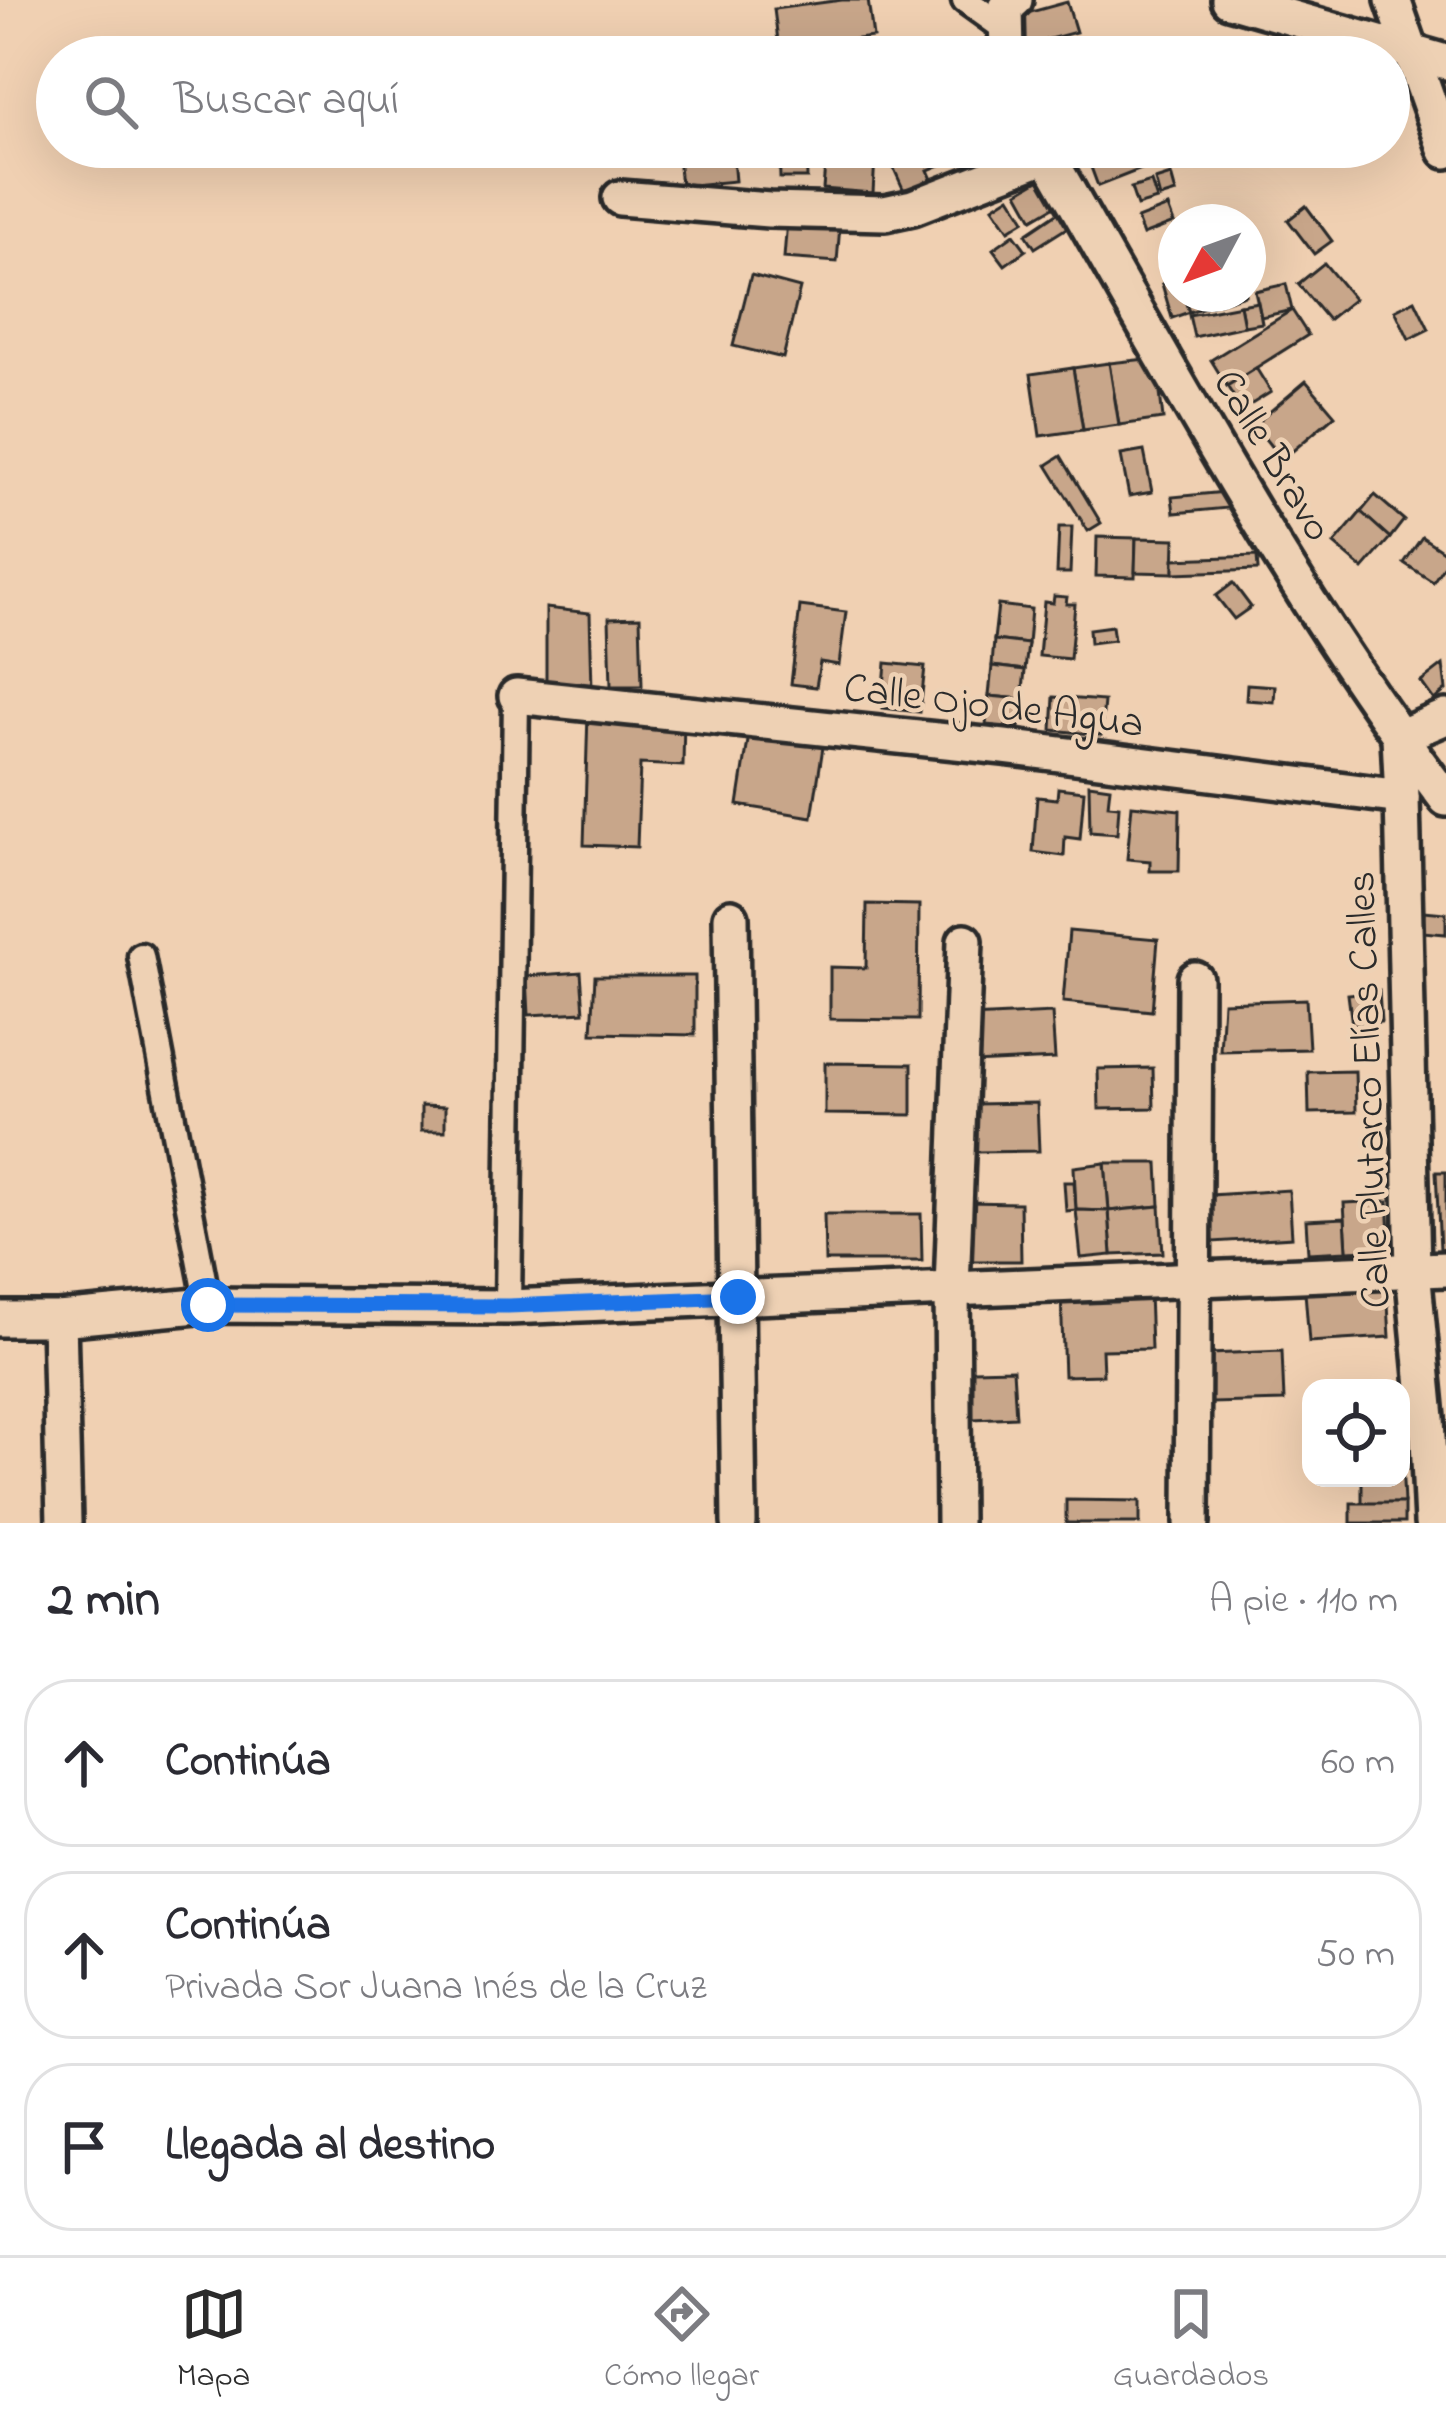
<!DOCTYPE html>
<html lang="es">
<head>
<meta charset="utf-8">
<style>
	body { margin:0; font-family:"Indie Flower",sans-serif; background:#f7f7f7; color:#2b2b33 }
	.controls { position:absolute; right:36px; bottom:36px; display:grid; overflow:hidden; border-radius:24px; box-shadow:0 12px 48px #0002 }
	.controls button { width:108px; height:108px; display:grid; place-items:center; padding:0; border:0; border-bottom:3px solid #e1e1e2; background:#fff; color:#2b2b33; font:60px sans-serif }
	.compass { position:absolute; left:1158px; top:204px; width:108px; height:108px; border-radius:50%; background:#fff; box-shadow:0 12px 48px #0002; rotate:229deg }
	.stop { position:absolute; width:36px; height:36px; margin:-27px; border:9px solid #1a73e8; border-radius:50%; background:#fff }
	.stop.end { background:#1a73e8; border-color:#fff; box-shadow:0 3px 12px #0008 }
	.list { margin:0; padding:0; list-style:none }
	h2 { display:flex; justify-content:space-between; align-items:center; height:156px; margin:0; padding:0 48px; font-size:51px }
	h2 small { font-size:39px; font-weight:400; color:#7c7c81 }
	.list li { display:grid; grid-template-columns:78px 1fr auto; gap:36px; align-items:center; box-sizing:border-box; height:168px; margin:0 24px 24px; padding:0 24px; border:3px solid #e1e1e2; border-radius:48px }
	.list b { display:block; font-size:45px; white-space:nowrap }
	.list p { margin:0; font-size:39px; white-space:nowrap; color:#7c7c81 }
	.list em { font-size:39px; font-style:normal; color:#7c7c81 }
	.icon { flex:none; width:66px; height:66px; fill:none; stroke:currentColor; stroke-width:2; stroke-linecap:round; stroke-linejoin:round }
	.map { position:relative; flex:none; width:1446px; height:1523px; overflow:hidden }
	.search { position:absolute; background:#fff; box-shadow:0 12px 48px #0002; left:36px; right:36px; top:36px; height:132px; display:flex; align-items:center; gap:30px; box-sizing:border-box; padding:0 42px; border-radius:66px; color:#7c7c81; font-size:45px }
	.sheet { height:732px; background:#fff }
	nav { display:flex; justify-content:space-around; align-items:center; box-sizing:border-box; height:168px; border-top:3px solid #e1e1e2; background:#fff; font-size:33px; color:#7c7c81 }
	nav a { display:grid; justify-items:center; gap:6px }
	nav .on { color:#2b2b2b }
	.map>svg:first-child { display:block }
</style>
</head>
<body>
<div class="map">
<svg width="1446" height="1523" viewBox="0 0 1446 1523">
	<rect width="100%" height="100%" fill="#f0d0b2"/>
	<filter id="ink" filterUnits="userSpaceOnUse"><feTurbulence type="fractalNoise" baseFrequency=".00833" numOctaves="2"/><feDisplacementMap in="SourceGraphic" scale="24" xChannelSelector="R" yChannelSelector="G"/><feConvolveMatrix kernelMatrix="1 2 1 2 8 2 1 2 1" color-interpolation-filters="sRGB"/></filter>
	<g filter="url(#ink)">
		<g fill="#c8a68a" stroke="#2b2b2b" stroke-width="3">
			<path d="M842 0H868L873 37 779 49 774 9Z"/>
			<path d="M1067 2 1076 32 1027 45 1020 15Z"/>
			<path d="M1068 45V57H1038V47Z"/>
			<path d="M1188 46 1190 57H1159L1158 51Z"/>
			<path d="M677 147H732L735 181 681 186Z"/>
			<path d="M747 147H766L767 158 748 160Z"/>
			<path d="M779 147H806L807 178H780Z"/>
			<path d="M925 147H938L945 163 928 170 934 184 906 195 891 162Z"/>
			<path d="M1095 147H1156L1162 161 1098 186 1085 151Z"/>
			<path d="M826 153 875 157 873 193 823 189Z"/>
			<path d="M1171 175 1176 193 1160 198 1155 180Z"/>
			<path d="M1042 178 1057 205 1033 219 1018 192Z"/>
			<path d="M1151 182 1157 200 1137 206 1131 188Z"/>
			<path d="M1010 196 1025 220 1009 230 993 207Z"/>
			<path d="M1306 206 1332 241 1314 254 1288 220Z"/>
			<path d="M1066 207 1076 222 1035 248 1026 234Z"/>
			<path d="M1168 207 1174 223 1143 235 1137 219Z"/>
			<path d="M787 220 840 225 837 262 784 258Z"/>
			<path d="M1014 234 1026 250 1005 265 993 249Z"/>
			<path d="M1324 263 1354 299 1328 320 1298 284Z"/>
			<path d="M751 275 800 288 783 358 733 346Z"/>
			<path d="M1176 279V294H1183L1189 312 1172 318 1162 284Z"/>
			<path d="M1286 284 1292 310 1261 317 1255 291Z"/>
			<path d="M1183 294H1245V295L1189 312Z"/>
			<path d="M1415 300 1429 329 1409 339 1395 310Z"/>
			<path d="M1258 302 1262 323 1244 326 1240 305Z"/>
			<path d="M1240 305 1244 326 1194 337 1189 315Z"/>
			<path d="M1292 310 1308 335 1227 386 1211 360Z"/>
			<path d="M1156 358 1163 419 1119 425 1109 363Z"/>
			<path d="M1109 363 1119 425 1083 430 1073 368Z"/>
			<path d="M1073 368 1083 430 1040 436 1031 374Z"/>
			<path d="M1256 368 1271 392 1242 410 1227 386Z"/>
			<path d="M1306 381 1335 415 1282 460 1254 425Z"/>
			<path d="M1144 451 1152 492 1129 496 1121 455Z"/>
			<path d="M1061 456 1101 523 1088 531 1047 465Z"/>
			<path d="M1226 492 1228 508 1174 513 1172 497Z"/>
			<path d="M1375 495 1404 520 1390 538 1361 512Z"/>
			<path d="M1361 512 1390 538 1363 569 1334 544Z"/>
			<path d="M1059 527H1072L1070 573H1057Z"/>
			<path d="M1097 537 1136 538 1135 577 1096 576Z"/>
			<path d="M1422 537 1446 553V562L1433 582 1404 563Z"/>
			<path d="M1136 538 1175 539 1174 573 1135 572Z"/>
			<path d="M1257 556 1258 570 1174 573V559Z"/>
			<path d="M1233 583 1251 607 1234 619 1216 596Z"/>
			<path d="M1054 596 1067 597 1066 604H1075L1070 659 1039 656 1044 602 1053 603Z"/>
			<path d="M998 605 1031 609 1028 644 994 640Z"/>
			<path d="M800 606 846 612 839 665 820 662 816 687 791 684Z"/>
			<path d="M546 608 590 613 592 689 546 688Z"/>
			<path d="M640 617 642 686H611L609 618Z"/>
			<path d="M1112 626 1114 640 1090 643 1089 629Z"/>
			<path d="M994 640 1028 644 1025 670 992 666Z"/>
			<path d="M886 663 925 667 920 712 882 708Z"/>
			<path d="M1443 665 1446 690 1434 700 1421 682Z"/>
			<path d="M992 666 1025 670 1022 699 989 696Z"/>
			<path d="M1247 684 1275 686 1274 702 1246 700Z"/>
			<path d="M989 696 1022 699 1019 728 986 725Z"/>
			<path d="M1054 697 1104 701 1101 735 1052 730Z"/>
			<path d="M588 713 684 717 683 766 640 764 637 847 584 845Z"/>
			<path d="M749 734 823 747 812 817 738 805Z"/>
			<path d="M1089 784 1110 787 1108 805 1119 806 1117 834 1090 832Z"/>
			<path d="M1058 788 1084 791 1080 839 1065 837 1064 856 1033 852 1037 797 1057 799Z"/>
			<path d="M1132 805 1180 810 1179 871H1150V861L1127 859Z"/>
			<path d="M867 904 919 905 918 1020 830 1019V967L866 968Z"/>
			<path d="M1424 911 1446 913V934L1422 932Z"/>
			<path d="M1069 931 1158 939 1152 1011 1063 1002Z"/>
			<path d="M581 972 584 1012 529 1015 527 976Z"/>
			<path d="M595 976H695V1035L592 1033Z"/>
			<path d="M1379 991 1381 1022 1352 1025 1348 994Z"/>
			<path d="M1306 999 1309 1049 1220 1051 1223 1002Z"/>
			<path d="M1052 1013 1055 1059 973 1063 970 1017Z"/>
			<path d="M825 1063 912 1064V1115L825 1114Z"/>
			<path d="M1153 1068 1154 1108 1099 1109 1098 1069Z"/>
			<path d="M1355 1071 1356 1112 1309 1113 1308 1072Z"/>
			<path d="M1037 1103 1039 1151 976 1152 975 1104Z"/>
			<path d="M421 1106 445 1107V1131H421Z"/>
			<path d="M1105 1163H1158L1160 1206 1109 1211Z"/>
			<path d="M1105 1163 1109 1211 1076 1210 1074 1167Z"/>
			<path d="M1436 1172H1446V1248L1440 1249Z"/>
			<path d="M1064 1182H1074L1076 1210 1066 1211Z"/>
			<path d="M1289 1190 1292 1237 1213 1242 1211 1195Z"/>
			<path d="M1388 1201 1391 1249 1347 1251 1344 1203Z"/>
			<path d="M964 1202 1020 1203 1021 1261H964Z"/>
			<path d="M1160 1206 1163 1253 1112 1255 1109 1211Z"/>
			<path d="M1076 1210 1109 1211 1112 1255 1081 1258Z"/>
			<path d="M824 1214H921L922 1261H825Z"/>
			<path d="M1345 1218 1347 1251 1308 1253 1306 1220Z"/>
			<path d="M1387 1287 1390 1337 1309 1342 1305 1292Z"/>
			<path d="M1149 1292 1151 1349 1102 1350 1103 1375 1064 1376 1061 1294Z"/>
			<path d="M1282 1351 1284 1401 1211 1403 1209 1354Z"/>
			<path d="M1013 1369 1016 1417 973 1419V1370Z"/>
			<path d="M1401 1441 1404 1503 1362 1504V1478H1401Z"/>
			<path d="M1066 1500 1140 1501V1523H1066Z"/>
			<rect x="1351" y="1503" width="53" height="20"/>
		</g>
		<g fill="none" stroke-linecap="round" stroke-linejoin="round">
			<defs>
				<g id="pedestrian">
					<path d="M965 0 1004 28"/>
					<path d="M141 956 208 1305"/>
					<path d="M508 1307 516 696"/>
				</g>
				<g id="minor">
					<path d="M1229 0 1446 62"/>
					<path d="M1393 0 1446 151"/>
					<path d="M1007 57 1006 8 1015 0"/>
					<path d="M1043 147C1169 367 1292 597 1446 799"/>
					<path d="M620 198 769 210 885 213 913 207 1047 155"/>
					<path d="M516 696 1004 747 1402 797 1399 737 1446 717"/>
					<path d="M1402 797 1413 1270 1427 1418 1432 1523"/>
					<path d="M731 917 739 1523"/>
					<path d="M0 1319H59L208 1305 508 1307 1446 1269"/>
					<path d="M59 1319 64 1523"/>
					<path d="M954 1523 952 1289 965 941"/>
					<path d="M1192 1523 1195 979"/>
				</g>
			</defs>
			<use href="#pedestrian" stroke="#2b2b2b" stroke-width="33"/>
			<use href="#minor" stroke="#2b2b2b" stroke-width="42"/>
			<use href="#pedestrian" stroke="#eed1b4" stroke-width="24"/>
			<use href="#minor" stroke="#eed1b4" stroke-width="33"/>
		</g>
	</g>
	<g fill="none" stroke-linecap="round" stroke-linejoin="round" filter="url(#ink)">
		<path stroke="#1a73e8" stroke-width="15" d="M208 1305 508 1306 738 1297"/>
	</g>
	<g text-anchor="middle" stroke-width="9" stroke-linejoin="round" paint-order="stroke">
		<g font-size="42" fill="#2b2b2b" stroke="#eed1b4">
			<text transform="translate(1275 454) rotate(59)" y="15">Calle Bravo</text>
			<text transform="translate(994 703) rotate(7)" y="15">Calle Ojo de Agua</text>
			<text transform="translate(1366 1090) rotate(-92)" y="15">Calle Plutarco Elías Calles</text>
		</g>
	</g>
</svg>
<div class="controls">
<button><svg class="icon" aria-label="locate" viewBox="0 0 24 24"><circle cx="12" cy="12" r="6"/><path d="M12 2v4M12 18v4M2 12h4M18 12h4"/></svg></button>
</div>
<svg class="compass" viewBox="-18 -18 36 36"><path d="M0-13l5 13h-10z" fill="#e53935"/><path d="M0 13l5-13h-10z" fill="#7c7c81"/></svg>
<div class="stop" style="left:208px;top:1305px"></div>
<div class="stop end" style="left:738px;top:1297px"></div>
<div class="search"><svg class="icon" aria-label="search" viewBox="0 0 24 24"><circle cx="10" cy="10" r="6"/><path d="M15 15l6 6"/></svg>Buscar aquí</div>
</div>
<section class="sheet">
<h2>2 min<small>A pie · 110 m</small></h2>
<ul class="list">
<li><svg class="icon" aria-label="ahead" viewBox="0 0 24 24"><path d="M12 20V5M6 11l6-6 6 6"/></svg><div><b>Continúa</b></div><em>60 m</em></li>
<li><svg class="icon" aria-label="ahead" viewBox="0 0 24 24"><path d="M12 20V5M6 11l6-6 6 6"/></svg><div><b>Continúa</b><p>Privada Sor Juana Inés de la Cruz</p></div><em>50 m</em></li>
<li><svg class="icon" aria-label="arrive" viewBox="0 0 24 24"><path d="M6 21V4h12l-3 4 3 4H6"/></svg><div><b>Llegada al destino</b></div></li>
</ul>
</section>
<nav>
<a class="on"><svg class="icon" aria-label="map" viewBox="0 0 24 24"><path d="M3 6l6-2 6 2 6-2v14l-6 2-6-2-6 2zM9 4v14M15 6v14"/></svg>Mapa</a>
<a><svg class="icon" aria-label="directions" viewBox="0 0 24 24"><path d="M12 3l9 9-9 9-9-9zM9 14v-3h6M13 9l2 2-2 2"/></svg>Cómo llegar</a>
<a><svg class="icon" aria-label="saved" viewBox="0 0 24 24"><path d="M7 4h10v16l-5-4-5 4z"/></svg>Guardados</a>
</nav>
</body>
</html>
